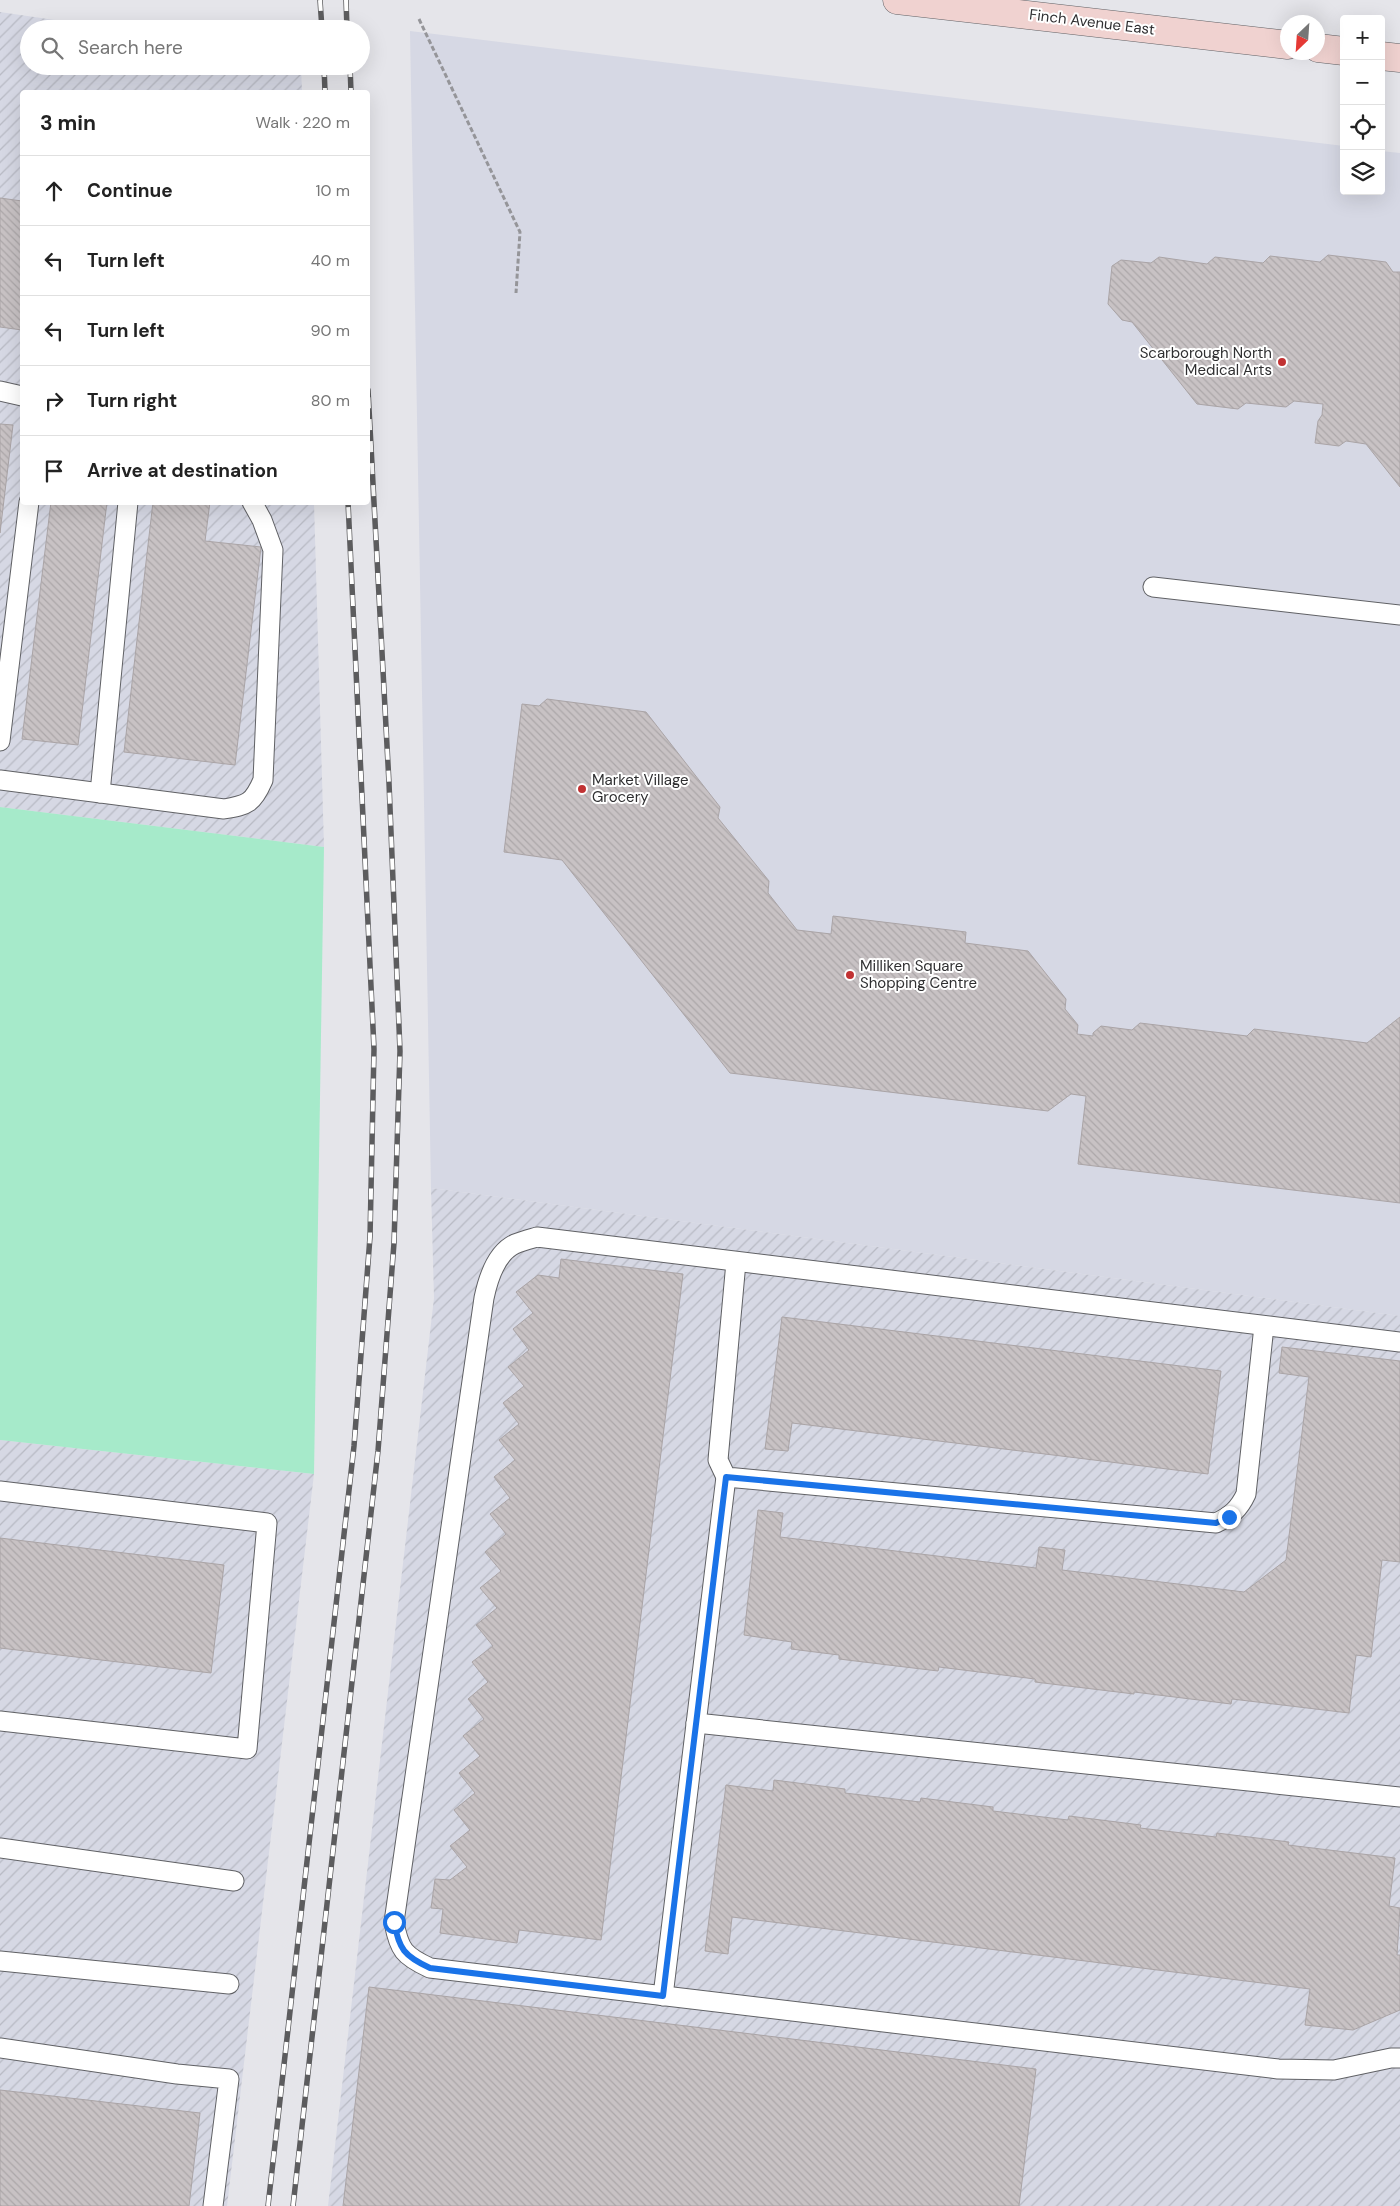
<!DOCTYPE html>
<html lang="en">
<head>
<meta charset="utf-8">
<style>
	body { margin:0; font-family:"DM Sans",sans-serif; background:#f2f2f2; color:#222 }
	.controls { position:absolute; right:15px; top:15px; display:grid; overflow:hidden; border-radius:5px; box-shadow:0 5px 20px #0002 }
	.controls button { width:45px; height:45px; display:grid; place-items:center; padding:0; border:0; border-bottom:1px solid #e0e0e0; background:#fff; color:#222; font:25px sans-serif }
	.compass { position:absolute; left:1280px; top:15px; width:45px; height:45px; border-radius:50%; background:#fff; box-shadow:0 5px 20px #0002; rotate:205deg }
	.stop { position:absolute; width:15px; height:15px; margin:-11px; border:4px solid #1a73e8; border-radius:50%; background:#fff }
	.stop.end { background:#1a73e8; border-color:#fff; box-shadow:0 1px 5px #0008 }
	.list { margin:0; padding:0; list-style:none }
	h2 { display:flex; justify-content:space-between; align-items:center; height:65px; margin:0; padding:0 20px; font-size:21px }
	h2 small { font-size:16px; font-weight:400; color:#767676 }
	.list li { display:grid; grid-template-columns:32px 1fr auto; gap:15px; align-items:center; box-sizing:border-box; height:70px; padding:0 20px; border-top:1px solid #e0e0e0 }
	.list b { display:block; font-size:19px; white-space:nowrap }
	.list em { font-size:16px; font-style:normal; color:#767676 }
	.icon { flex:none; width:28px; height:28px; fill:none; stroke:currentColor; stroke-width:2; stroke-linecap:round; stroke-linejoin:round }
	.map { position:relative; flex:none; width:1400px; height:2206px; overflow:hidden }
	.search { position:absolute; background:#fff; box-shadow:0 5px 20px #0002; left:20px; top:20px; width:350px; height:55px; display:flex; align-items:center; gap:12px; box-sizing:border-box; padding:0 18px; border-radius:28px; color:#767676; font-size:19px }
	.panel { position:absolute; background:#fff; box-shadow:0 5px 20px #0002; left:20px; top:90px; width:350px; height:415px; border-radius:5px }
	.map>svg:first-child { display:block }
</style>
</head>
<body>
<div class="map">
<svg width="1400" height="2206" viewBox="0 0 1400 2206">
	<defs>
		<pattern id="industrial-furrows" width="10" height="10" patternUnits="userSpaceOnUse" patternTransform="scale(1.25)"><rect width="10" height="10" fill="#d6d8e4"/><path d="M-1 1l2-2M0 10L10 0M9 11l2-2" fill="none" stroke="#b8bac4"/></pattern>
		<pattern id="building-back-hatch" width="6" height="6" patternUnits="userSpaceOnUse" patternTransform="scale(1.25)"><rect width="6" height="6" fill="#c8c2c4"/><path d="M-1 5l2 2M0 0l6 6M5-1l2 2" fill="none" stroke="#aca7a9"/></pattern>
	</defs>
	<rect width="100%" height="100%" fill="#e5e5ea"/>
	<path fill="#d6d8e4" d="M410 31 1344 146V191H1381V151L1400 153V1316L431 1188Z"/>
	<g fill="url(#industrial-furrows)">
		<path d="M0 12 116 29H29V66H301L302 92H22V502L314 503 324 847 0 807Z"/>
		<path d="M431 1188 1400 1316V2206H328L434 1298Z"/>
		<path d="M0 1440 314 1474 227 2206H0Z"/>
	</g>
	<path fill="#a6eaca" d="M0 807 324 847 314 1474 0 1440Z"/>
	<g fill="url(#building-back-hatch)" stroke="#aaa4a6">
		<path d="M0 198 22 201V330L0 327Z"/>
		<path d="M1328 255 1386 262 1393 272H1400V487L1366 444 1346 441 1339 446 1315 443 1318 421 1322 415 1323 404 1294 401 1286 407 1246 403 1238 409 1197 404 1132 322 1122 320 1108 304 1112 266 1121 260 1151 263 1159 257 1207 264 1215 257 1263 263 1270 256 1320 262Z"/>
		<path d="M0 424 13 425 0 533Z"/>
		<path d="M51 502H107L78 745 22 739Z"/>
		<path d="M153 502H210L205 541 261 547 235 765 124 752Z"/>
		<path d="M547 699 646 712 720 807 718 818 769 881 768 893 797 930 831 934 833 916 966 932 965 943 1028 951 1066 999 1065 1009 1078 1025 1077 1034 1093 1036V1033L1101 1026 1132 1030 1140 1023 1247 1036 1254 1029 1367 1043 1400 1017V1203L1078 1164 1086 1096 1071 1094 1048 1111 730 1073 562 860 504 852 522 704 539 706Z"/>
		<path d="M561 1259 683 1274 601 1940 519 1930 517 1943 440 1933 443 1909 431 1908 435 1879 450 1880 467 1867 450 1846 470 1830 454 1810 475 1793 459 1773 480 1756 463 1736 484 1719 468 1699 488 1682 472 1662 493 1646 476 1625 497 1608 480 1588 501 1571 485 1552 506 1534 490 1514 510 1498 494 1477 515 1460 499 1440 519 1424 503 1403 524 1386 508 1367 529 1350 513 1329 533 1313 516 1292 538 1275 559 1278Z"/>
		<path d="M782 1317 1221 1371 1208 1474 792 1423 788 1451 765 1449Z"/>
		<path d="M1282 1347 1400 1361V1562L1382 1560 1371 1657 1356 1655 1349 1713 1232 1699 1231 1704 1134 1692V1694L1035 1682V1679L939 1667 938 1671 839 1659V1655L791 1649 792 1642 744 1635 758 1510 783 1513 780 1537 1036 1568 1039 1547 1065 1550 1062 1570 1244 1592 1286 1560 1309 1377 1279 1373Z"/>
		<path d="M0 1538 224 1565 211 1673 0 1648Z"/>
		<path d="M774 1780 845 1789V1793L920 1802 921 1798 993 1807V1811L1068 1820 1069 1816 1141 1825 1140 1828 1216 1837 1217 1833 1289 1842 1288 1845 1395 1858 1389 1906 1400 1908 1397 1955H1400V2010L1353 2030 1305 2025 1310 1989 732 1917 728 1954 705 1951 726 1785 773 1791Z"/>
		<path d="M369 1987 1036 2069 1019 2206H343Z"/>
		<path d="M0 2090 200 2113 189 2206H0Z"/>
	</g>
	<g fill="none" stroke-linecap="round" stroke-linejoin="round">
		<defs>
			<g id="service">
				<path d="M0 391 22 396"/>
				<path d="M1153 587 1400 615"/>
				<path d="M0 741 29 502"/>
				<path d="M0 780 224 809C248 805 253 803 263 780L273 550 262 520 252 502"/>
				<path d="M100 793 128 502"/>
				<path d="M736 1262 718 1460 726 1477 1216 1523C1231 1516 1239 1509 1246 1494L1264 1326"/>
				<path d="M1400 1342 537 1237C530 1239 522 1241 515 1244 496 1253 488 1279 484 1298L394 1922C399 1950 404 1956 430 1968L1278 2069 1334 2070 1391 2058H1400"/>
				<path d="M0 1491 267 1523 247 1749 0 1721"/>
				<path d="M696 1723 1400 1797"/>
				<path d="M0 1848 234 1881"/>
				<path d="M0 1961 229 1984"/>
				<path d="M663 1996 726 1477"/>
				<path d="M0 2048 177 2074 229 2079 213 2206"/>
			</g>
			<g id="secondary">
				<path d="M897 0 1288 45"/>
				<path d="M1318 48 1344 51"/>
				<path d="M1381 56 1400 58"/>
			</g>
		</defs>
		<use href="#service" stroke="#606165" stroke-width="21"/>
		<use href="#secondary" stroke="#606165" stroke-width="29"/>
		<path stroke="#959599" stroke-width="3" stroke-dasharray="5 2.5" stroke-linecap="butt" d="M419 19 520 232 516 293"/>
		<use href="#service" stroke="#fff" stroke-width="19"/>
		<use href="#secondary" stroke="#f0d2d0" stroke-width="28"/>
		<defs>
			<g id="rail">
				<path d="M320 0 322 29"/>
				<path d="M346 0 347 29"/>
				<path d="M324 66 325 92"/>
				<path d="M350 66 351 92"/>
				<path d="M268 2206 354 1446 370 1237 374 1049 348 502"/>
				<path d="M293 2206 378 1451 394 1243 400 1051 389 783 368 390"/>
			</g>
		</defs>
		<use href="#rail" stroke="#5c5c5e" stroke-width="5.5"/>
		<use href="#rail" stroke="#fff" stroke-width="4" stroke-dasharray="11" stroke-linecap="butt"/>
	</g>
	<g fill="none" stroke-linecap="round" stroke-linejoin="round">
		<path stroke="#1a73e8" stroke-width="6" d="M394 1922C399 1949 404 1956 430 1968L663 1996 726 1477 1216 1523 1229 1517"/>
	</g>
	<g fill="#c13233" stroke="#fff" stroke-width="2">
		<circle cx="1282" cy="362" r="5"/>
		<circle cx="582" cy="789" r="5"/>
		<circle cx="850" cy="975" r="5"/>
	</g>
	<g text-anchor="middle" stroke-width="4" stroke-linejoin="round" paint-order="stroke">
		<g font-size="15" fill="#2f2f31" stroke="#fff">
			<text transform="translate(1092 22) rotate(7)" y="5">Finch Avenue East</text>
		</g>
		<g font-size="15" fill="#2f2f31" stroke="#fff" text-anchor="start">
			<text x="1272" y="358" text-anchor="end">Scarborough North<tspan x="1272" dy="17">Medical Arts</tspan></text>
			<text x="592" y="785">Market Village<tspan x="592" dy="17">Grocery</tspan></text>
			<text x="860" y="971">Milliken Square<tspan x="860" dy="17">Shopping Centre</tspan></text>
		</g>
	</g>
</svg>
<div class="controls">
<button>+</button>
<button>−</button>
<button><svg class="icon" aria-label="locate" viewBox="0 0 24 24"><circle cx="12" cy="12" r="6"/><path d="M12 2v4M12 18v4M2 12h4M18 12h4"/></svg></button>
<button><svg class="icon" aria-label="layers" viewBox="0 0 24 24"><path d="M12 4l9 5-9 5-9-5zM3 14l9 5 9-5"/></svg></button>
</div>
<svg class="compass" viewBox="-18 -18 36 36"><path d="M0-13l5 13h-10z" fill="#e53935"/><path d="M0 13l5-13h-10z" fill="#767676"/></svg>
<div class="stop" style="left:394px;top:1922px"></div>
<div class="stop end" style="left:1229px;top:1517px"></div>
<div class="search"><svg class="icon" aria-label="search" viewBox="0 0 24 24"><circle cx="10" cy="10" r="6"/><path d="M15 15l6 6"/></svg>Search here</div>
<section class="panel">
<h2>3 min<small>Walk · 220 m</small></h2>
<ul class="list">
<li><svg class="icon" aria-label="ahead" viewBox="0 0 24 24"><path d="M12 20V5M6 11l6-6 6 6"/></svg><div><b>Continue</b></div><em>10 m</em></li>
<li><svg class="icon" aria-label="left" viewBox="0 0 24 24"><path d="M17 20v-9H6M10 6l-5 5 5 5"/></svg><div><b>Turn left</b></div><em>40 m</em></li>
<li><svg class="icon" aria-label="left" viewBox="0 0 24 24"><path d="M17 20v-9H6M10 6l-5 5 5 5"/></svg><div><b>Turn left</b></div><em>90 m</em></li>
<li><svg class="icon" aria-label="right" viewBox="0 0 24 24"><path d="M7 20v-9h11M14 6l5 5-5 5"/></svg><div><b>Turn right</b></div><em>80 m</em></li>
<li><svg class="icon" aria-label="arrive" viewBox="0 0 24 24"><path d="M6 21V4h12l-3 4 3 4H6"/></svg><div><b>Arrive at destination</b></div></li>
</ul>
</section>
</div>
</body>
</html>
